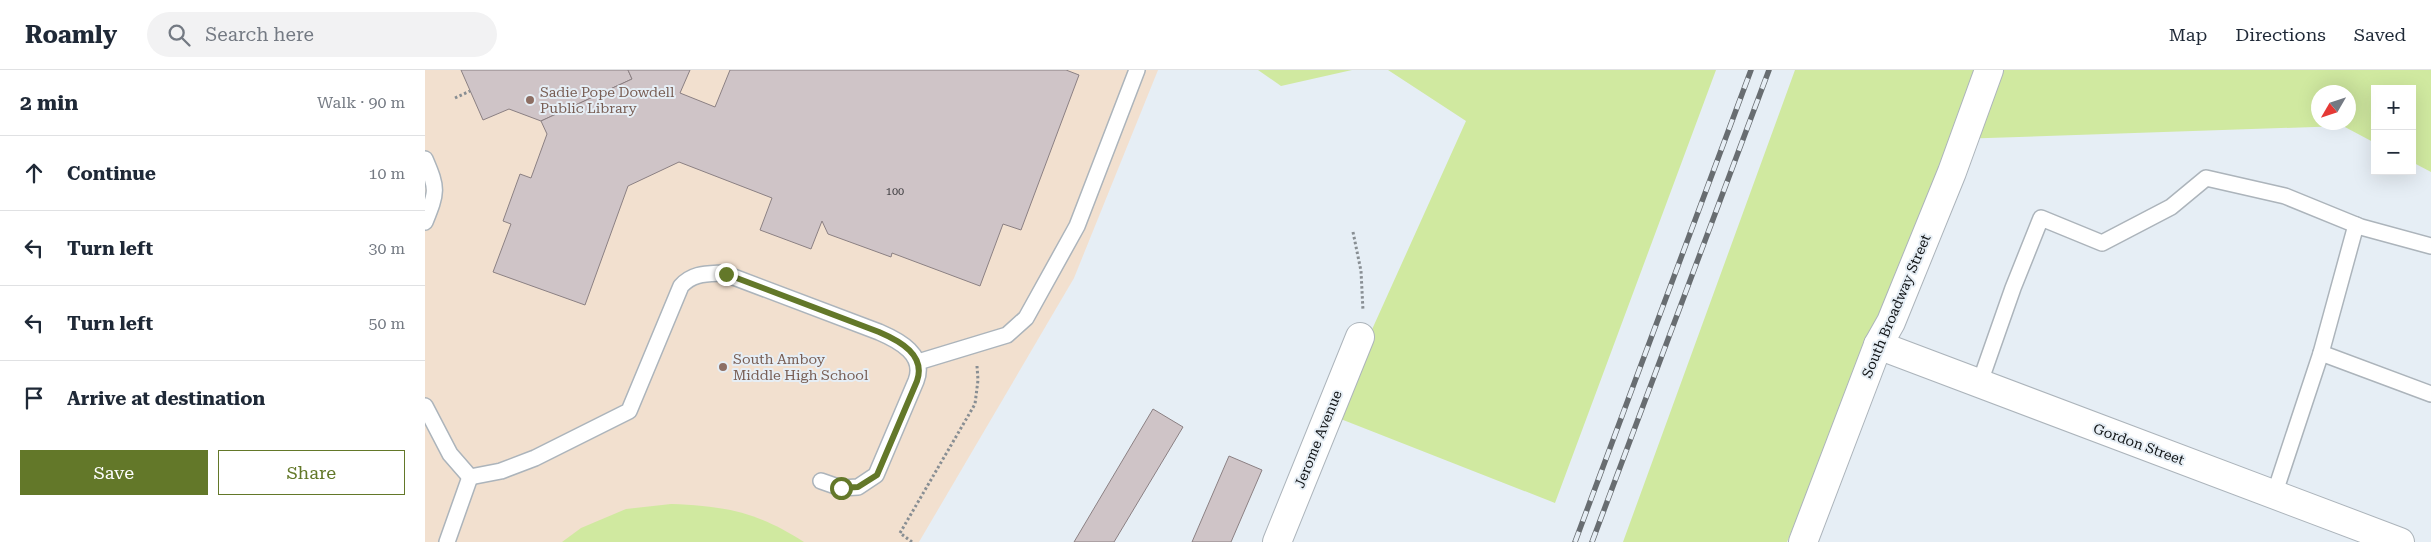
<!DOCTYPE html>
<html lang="en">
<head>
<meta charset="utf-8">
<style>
	body { margin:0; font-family:"Roboto Serif",serif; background:#f2f2f3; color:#1f2937 }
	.controls { position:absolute; right:15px; top:15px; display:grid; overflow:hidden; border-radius:0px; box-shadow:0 5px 20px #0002 }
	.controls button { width:45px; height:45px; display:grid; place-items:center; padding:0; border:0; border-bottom:1px solid #e0e1e3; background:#fff; color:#1f2937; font:25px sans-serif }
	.compass { position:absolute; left:1886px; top:15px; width:45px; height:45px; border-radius:50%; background:#fff; box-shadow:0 5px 20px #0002; rotate:231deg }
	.stop { position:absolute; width:15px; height:15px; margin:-11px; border:4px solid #637829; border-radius:50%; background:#fff }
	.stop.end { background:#637829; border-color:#fff; box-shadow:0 1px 5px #0008 }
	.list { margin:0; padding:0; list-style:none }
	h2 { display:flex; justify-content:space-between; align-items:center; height:65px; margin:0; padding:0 20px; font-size:21px }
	h2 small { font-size:16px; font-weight:400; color:#747a83 }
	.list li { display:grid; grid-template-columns:32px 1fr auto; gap:15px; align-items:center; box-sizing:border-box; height:75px; padding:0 20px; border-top:1px solid #e0e1e3 }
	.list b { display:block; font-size:19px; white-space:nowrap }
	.list em { font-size:16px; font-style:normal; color:#747a83 }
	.actions { display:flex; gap:10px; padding:15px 20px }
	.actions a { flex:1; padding:11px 0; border:1px solid #637829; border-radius:0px; text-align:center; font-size:18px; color:#637829 }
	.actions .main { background:#637829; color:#fff }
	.icon { flex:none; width:28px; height:28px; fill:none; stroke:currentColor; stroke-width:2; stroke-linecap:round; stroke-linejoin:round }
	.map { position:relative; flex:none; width:2006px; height:472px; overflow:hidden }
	header { display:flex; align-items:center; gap:30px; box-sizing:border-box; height:70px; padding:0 25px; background:#fff; border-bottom:1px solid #e0e1e3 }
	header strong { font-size:24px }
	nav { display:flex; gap:28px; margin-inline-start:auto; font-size:18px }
	.search { width:350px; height:45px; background:#f2f2f3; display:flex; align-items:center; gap:12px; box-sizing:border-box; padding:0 18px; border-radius:28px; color:#747a83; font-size:19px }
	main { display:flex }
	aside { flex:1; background:#fff }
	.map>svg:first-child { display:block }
</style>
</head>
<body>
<header>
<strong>Roamly</strong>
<div class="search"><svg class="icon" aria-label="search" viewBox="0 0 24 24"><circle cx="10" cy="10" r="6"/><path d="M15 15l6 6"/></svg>Search here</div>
<nav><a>Map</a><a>Directions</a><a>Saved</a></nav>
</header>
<main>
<aside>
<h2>2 min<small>Walk · 90 m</small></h2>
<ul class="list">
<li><svg class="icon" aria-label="ahead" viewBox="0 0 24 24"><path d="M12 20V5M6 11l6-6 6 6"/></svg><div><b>Continue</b></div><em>10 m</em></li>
<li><svg class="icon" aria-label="left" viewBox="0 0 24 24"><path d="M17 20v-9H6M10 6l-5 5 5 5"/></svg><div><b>Turn left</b></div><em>30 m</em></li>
<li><svg class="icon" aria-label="left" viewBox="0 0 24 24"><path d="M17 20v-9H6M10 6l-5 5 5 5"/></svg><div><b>Turn left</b></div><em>50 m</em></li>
<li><svg class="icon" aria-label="arrive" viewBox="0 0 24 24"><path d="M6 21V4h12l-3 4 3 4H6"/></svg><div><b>Arrive at destination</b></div></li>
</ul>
<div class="actions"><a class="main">Save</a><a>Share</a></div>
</aside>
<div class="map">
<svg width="2006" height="472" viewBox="0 0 2006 472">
	<rect width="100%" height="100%" fill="#e6eef5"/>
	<path fill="#f2e0cf" d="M0 0H733L649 208 494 472H0Z"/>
	<g fill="#d0e9a0" fill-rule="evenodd">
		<path d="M833 0H927L856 16Z"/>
		<path d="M963 0H1291L1130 433 908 346 1041 51Z"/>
		<path d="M1370 0H2006V102L1987 92V19H1950V73L1918 56 1532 69 1362 472H1198ZM1894 22H1924V52H1894Z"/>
		<path d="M246 434C300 436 333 442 379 472H137L156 458 201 439Z"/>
	</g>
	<g fill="#cfc4c7" stroke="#8b8083">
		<path d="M36 0H203L207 9 116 51 84 39 58 50Z"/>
		<path d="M203 0H265L255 23 290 37 305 0H641L654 5 596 160 578 154 555 216 467 183 466 187 403 164 397 151 386 179 335 160 347 128 254 92 203 116 160 235 68 202 86 154 78 151 95 104 106 108 122 64 116 51 207 9Z"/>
		<path d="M728 339 758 357 689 472H649Z"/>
		<path d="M804 386 837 400 806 472H767Z"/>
	</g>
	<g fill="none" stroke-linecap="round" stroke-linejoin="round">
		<defs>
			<g id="service">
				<path d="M0 89C13 119 12 122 0 152"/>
				<path d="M1896 283 2006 324"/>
				<path d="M493 292 582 265 601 248 652 156 712 0"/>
				<path d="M1554 315 1588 218 1616 148 1677 173 1746 137 1781 108 1860 126 1936 157 2006 176"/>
				<path d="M0 336 25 384 45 407"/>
				<path d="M45 407 76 401 110 388 204 341 256 216C268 203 281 204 298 203L454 262C475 271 501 285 491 311L451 405 433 417 416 418 396 411"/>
				<path d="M1849 425 1896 283 1931 155"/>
				<path d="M22 472 45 407"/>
			</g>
			<g id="minor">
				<path d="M1453 275 1975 472"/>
				<path d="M852 472 935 267"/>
				<path d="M1378 472 1453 275 1466 252 1527 102 1564 0"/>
			</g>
		</defs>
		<use href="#service" stroke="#acb4bb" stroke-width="18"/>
		<use href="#minor" stroke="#acb4bb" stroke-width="30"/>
		<g stroke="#888e93" stroke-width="3" stroke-dasharray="2.5 2.5" stroke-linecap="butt">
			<path d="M30 28 45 21"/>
			<path d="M928 162 936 201 938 241"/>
			<path d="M487 472 475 463 550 334 553 310 552 296"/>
		</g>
		<use href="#service" stroke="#fff" stroke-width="15"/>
		<use href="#minor" stroke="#fff" stroke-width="28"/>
		<defs>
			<g id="rail">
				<path d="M1150 472 1326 0"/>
				<path d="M1167 472 1344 0"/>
			</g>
		</defs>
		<use href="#rail" stroke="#686d71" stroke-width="5.5"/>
		<use href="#rail" stroke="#e6eef5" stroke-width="4" stroke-dasharray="11" stroke-linecap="butt"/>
	</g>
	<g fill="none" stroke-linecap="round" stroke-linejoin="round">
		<path stroke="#637829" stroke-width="6" d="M301 204 454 262C475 271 501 285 492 311L452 405 433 417 416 418"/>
	</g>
	<g fill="#8d6e63" stroke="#e6eef5" stroke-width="2">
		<circle cx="105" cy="30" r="5"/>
		<circle cx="298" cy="297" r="5"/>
	</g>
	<g text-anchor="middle" stroke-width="4" stroke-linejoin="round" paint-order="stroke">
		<g font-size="11" fill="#403f42">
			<text x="470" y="125">100</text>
		</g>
		<g font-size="14" fill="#785e54" stroke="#e6eef5" text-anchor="start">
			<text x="115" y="27">Sadie Pope Dowdell<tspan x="115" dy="16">Public Library</tspan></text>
			<text x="308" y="294">South Amboy<tspan x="308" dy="16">Middle High School</tspan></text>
		</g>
		<g font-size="14" fill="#101315" stroke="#e6eef5">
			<text transform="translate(1471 236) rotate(-67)" y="5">South Broadway Street</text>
			<text transform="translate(893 369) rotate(-68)" y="5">Jerome Avenue</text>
			<text transform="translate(1714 374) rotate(20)" y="5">Gordon Street</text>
		</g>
	</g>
</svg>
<div class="controls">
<button>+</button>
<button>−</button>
</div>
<svg class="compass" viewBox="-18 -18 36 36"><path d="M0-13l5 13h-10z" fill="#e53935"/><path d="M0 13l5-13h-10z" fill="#747a83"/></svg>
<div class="stop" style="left:416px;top:418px"></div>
<div class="stop end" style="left:301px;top:204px"></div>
</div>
</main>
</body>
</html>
